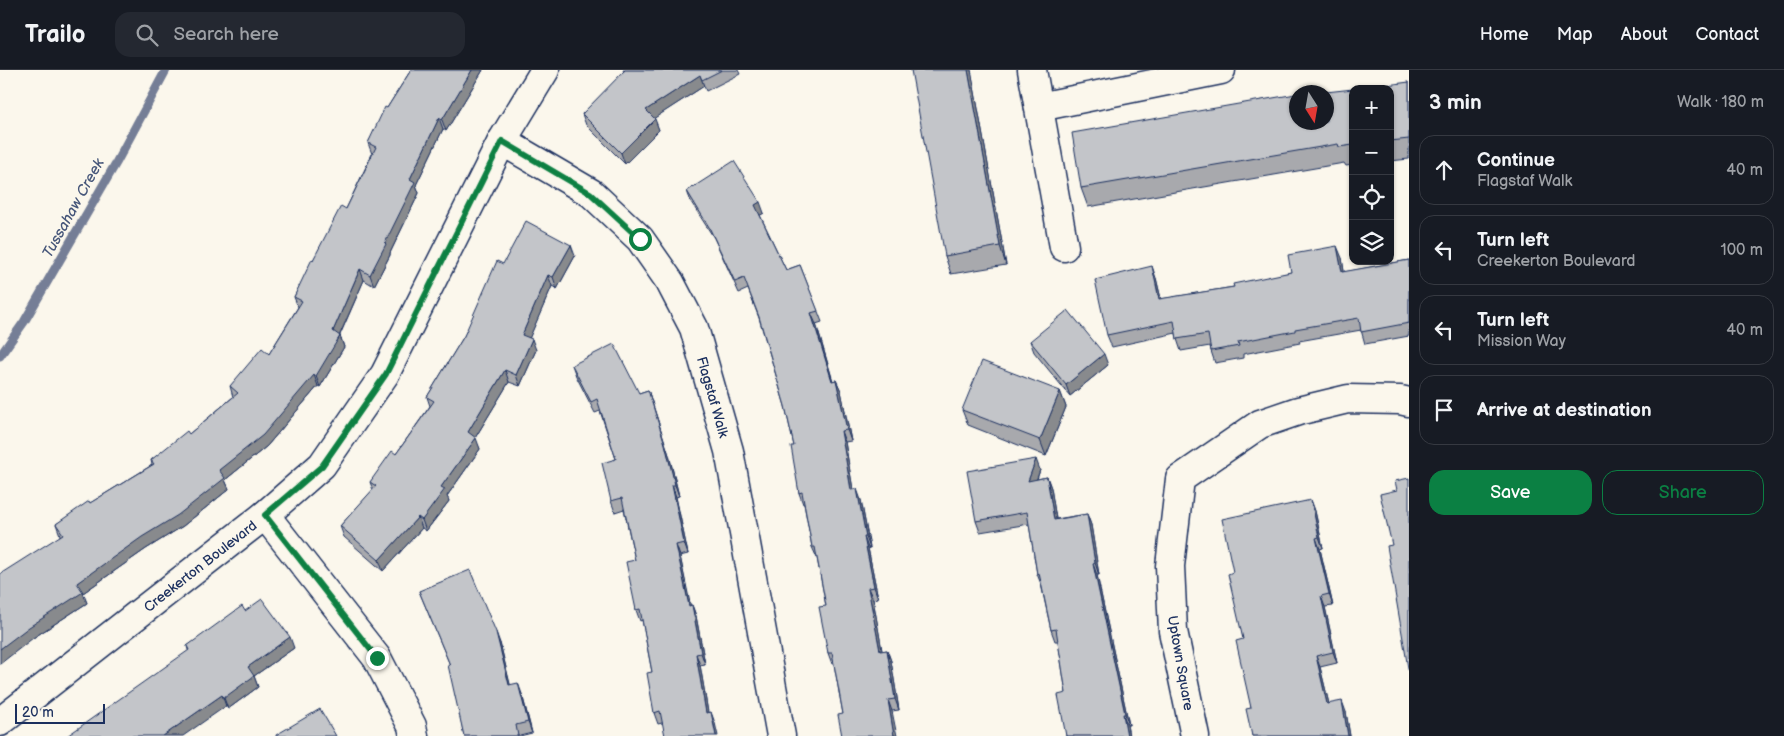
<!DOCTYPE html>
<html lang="en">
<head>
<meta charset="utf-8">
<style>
	body { margin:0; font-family:"Balsamiq Sans",sans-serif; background:#242831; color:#f1f3f6 }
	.controls { position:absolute; right:15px; top:15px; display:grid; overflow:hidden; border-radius:10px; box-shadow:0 1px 4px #0004 }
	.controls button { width:45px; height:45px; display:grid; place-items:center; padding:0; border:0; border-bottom:1px solid #363941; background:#171b24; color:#f1f3f6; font:25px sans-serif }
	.compass { position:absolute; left:1289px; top:15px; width:45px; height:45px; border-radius:50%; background:#171b24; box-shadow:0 1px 4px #0004; rotate:169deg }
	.scale { position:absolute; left:15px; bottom:12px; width:90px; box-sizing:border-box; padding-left:5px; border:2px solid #1b2f5e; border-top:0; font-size:14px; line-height:18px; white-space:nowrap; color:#1b2f5e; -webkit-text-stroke:4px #fbf7ec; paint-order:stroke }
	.stop { position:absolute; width:15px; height:15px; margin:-11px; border:4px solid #0b8043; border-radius:50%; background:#fff }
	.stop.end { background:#0b8043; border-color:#fff; box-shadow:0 1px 5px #0008 }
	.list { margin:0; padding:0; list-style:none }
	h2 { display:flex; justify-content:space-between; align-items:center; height:65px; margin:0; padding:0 20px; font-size:21px }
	h2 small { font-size:16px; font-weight:400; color:#9ea1a6 }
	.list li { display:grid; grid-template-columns:32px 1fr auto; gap:15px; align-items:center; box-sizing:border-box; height:70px; margin:0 10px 10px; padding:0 10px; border:1px solid #363941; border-radius:15px }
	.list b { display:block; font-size:19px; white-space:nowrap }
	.list p { margin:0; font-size:16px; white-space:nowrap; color:#9ea1a6 }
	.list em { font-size:16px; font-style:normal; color:#9ea1a6 }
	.actions { display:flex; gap:10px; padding:15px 20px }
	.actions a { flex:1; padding:11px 0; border:1px solid #0b8043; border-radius:15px; text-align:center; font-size:18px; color:#0b8043 }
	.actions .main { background:#0b8043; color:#fff }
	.icon { flex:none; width:28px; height:28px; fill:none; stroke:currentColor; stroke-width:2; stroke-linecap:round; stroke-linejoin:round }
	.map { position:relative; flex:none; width:1409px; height:666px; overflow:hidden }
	header { display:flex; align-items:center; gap:30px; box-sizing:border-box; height:70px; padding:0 25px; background:#171b24; border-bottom:1px solid #363941 }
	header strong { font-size:24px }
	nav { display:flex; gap:28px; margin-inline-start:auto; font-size:18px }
	.search { width:350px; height:45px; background:#242831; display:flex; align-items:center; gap:12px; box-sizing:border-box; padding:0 18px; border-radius:15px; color:#9ea1a6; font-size:19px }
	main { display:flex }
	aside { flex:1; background:#171b24 }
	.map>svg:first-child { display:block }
</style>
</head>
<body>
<header>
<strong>Trailo</strong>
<div class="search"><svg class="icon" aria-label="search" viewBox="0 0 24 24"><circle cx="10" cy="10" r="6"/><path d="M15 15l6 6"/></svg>Search here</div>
<nav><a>Home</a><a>Map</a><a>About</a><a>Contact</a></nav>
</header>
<main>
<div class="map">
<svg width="1409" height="666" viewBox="0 0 1409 666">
	<rect width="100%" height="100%" fill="#fbf7ec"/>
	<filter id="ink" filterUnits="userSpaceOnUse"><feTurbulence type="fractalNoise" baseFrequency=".02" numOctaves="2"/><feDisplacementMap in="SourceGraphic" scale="10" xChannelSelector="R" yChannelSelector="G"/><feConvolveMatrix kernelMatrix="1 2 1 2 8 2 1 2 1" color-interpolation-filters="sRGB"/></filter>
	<g filter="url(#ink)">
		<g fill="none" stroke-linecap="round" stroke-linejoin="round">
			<path stroke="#747e96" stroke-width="9" d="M0 286 24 252 116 93 166 0"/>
			<defs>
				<g id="minor">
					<path d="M1032 0 1064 177"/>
					<path d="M1039 37 1221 0"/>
					<path d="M502 71 591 123 640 169 670 212 694 258 729 381 781 666"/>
					<path d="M265 445 377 588 412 656 414 666"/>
					<path d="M0 652 265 445 322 395 385 304 502 71 545 0"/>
					<path d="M1195 666 1173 561 1170 496 1180 409 1260 354 1298 341 1348 329 1400 330 1409 332"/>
				</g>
			</defs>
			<use href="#minor" stroke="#1b2f5e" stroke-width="31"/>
			<use href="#minor" stroke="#fbf7ec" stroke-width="28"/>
		</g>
		<g fill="#a8a9ad" stroke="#1b2f5e">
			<path d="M411 0H483L446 61 443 59 416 115 419 123 390 183V185L374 216 364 210 340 265 344 277 320 317 318 316 267 376 225 410 229 419 183 456 146 479 83 523 87 533 33 568 60 465 56 454 152 395 151 390 189 364 233 327 230 316 269 284 298 237 294 227 313 190 346 139 372 84 368 73 387 38Z"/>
			<path d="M623 0H738L740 4 706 21 704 16 654 48 659 60 625 94 586 55 582 44 624 2Z"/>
			<path d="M971 0 1006 195 951 204 945 186Z"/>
			<path d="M1409 12V89L1390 91V19Z"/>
			<path d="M1353 19V95L1346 96 1344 93 1088 137 1081 118 1296 52Z"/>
			<path d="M687 121 764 143 760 145 786 200 800 195 822 252 816 254 833 311 836 310 841 321 851 371 845 372 853 420 861 430 870 478H868L878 528 873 529 882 581 887 580 891 591 899 640 892 641 843 644 834 594H832L828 583 826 536 817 488 812 477 804 434H803L799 423 794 376 785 336 759 248 748 219 739 223 714 168 691 132Z"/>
			<path d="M575 186 557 219 552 216 529 268 536 280 520 316 509 312 475 368 480 379 447 426 449 431 426 461 422 458 383 501 344 467 340 456 373 420 370 412 396 384 430 336 427 327 464 266 503 194Z"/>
			<path d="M1342 188 1344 202 1409 190V266L1365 274 1361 260 1299 271 1300 273 1243 284V288L1215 293 1211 281 1210 276 1181 281 1177 269 1176 263 1112 277 1107 265 1156 208 1161 229 1234 217 1291 202Z"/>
			<path d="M1030 271 1108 295 1070 326 1034 282Z"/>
			<path d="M572 295 639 323 648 320 669 385 679 426 676 427 688 484 680 486 690 536 692 535 696 546 705 594 700 595 708 643 715 653H662L658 654 654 643 652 602 642 550 640 551 636 540 635 490 624 439 615 442 611 431 616 389 600 341 595 343 576 306Z"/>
			<path d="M1060 321 1066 337 1046 386 968 355 962 340Z"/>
			<path d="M1040 400 1037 409 1047 407 1051 418 1056 449 1087 444 1091 455 1099 505H1097L1129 655H1127L1129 666H1066V623L1058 571H1055L1051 560 1041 514 1037 504 1029 454 980 462 976 451Z"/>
			<path d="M1311 430 1315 441 1323 478 1320 479 1333 536 1325 537 1337 593 1320 597 1329 634 1346 642 1350 666H1252L1251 638 1243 569 1233 502Z"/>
			<path d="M419 521 500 573 510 615 522 624 532 663 520 666H464L450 595Z"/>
			<path d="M245 541 294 578 254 606 258 617 228 639 188 580 187 576Z"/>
		</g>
		<g fill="#888a8d" stroke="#1b2f5e">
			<path d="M472 0H483L446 61 442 50Z"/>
			<path d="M968 0H971L1006 195 1000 176Z"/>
			<path d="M700 5 704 16 650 51 646 40Z"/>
			<path d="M439 48 443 59 416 115 419 123 390 183V185L374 216 370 205 385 173 410 109Z"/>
			<path d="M655 49 659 60 625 94 621 83Z"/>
			<path d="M760 132 764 143 759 146 755 135Z"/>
			<path d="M571 175 575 186 557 219 553 207Z"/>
			<path d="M1337 176 1342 188 1346 214 1342 202Z"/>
			<path d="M1152 196 1156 208 1164 241 1159 229Z"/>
			<path d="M360 199 364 210 337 271 340 266 344 277 320 317 316 306 333 261Z"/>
			<path d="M548 205 552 216 526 276 522 265Z"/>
			<path d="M811 243 816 254 836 322 832 311Z"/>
			<path d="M532 269 536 280 520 316 516 305Z"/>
			<path d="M1104 284 1108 295 1070 326 1066 315Z"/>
			<path d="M505 300 509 312 472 373 468 362Z"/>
			<path d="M314 305 318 316 267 376 225 410 229 419 183 456 146 479 83 523 87 533 33 568 0 594V579L77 513 219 400Z"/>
			<path d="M836 310 841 321 851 371 847 360Z"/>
			<path d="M648 320 669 385 679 426 675 415Z"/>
			<path d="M1060 321 1066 337 1046 386 1040 370Z"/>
			<path d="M841 361 845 372 855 431 851 420Z"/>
			<path d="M476 368 480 379 447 426 449 431 426 461 422 450 441 417Z"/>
			<path d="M1036 389 1040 400 1032 422 1028 411Z"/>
			<path d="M1047 407 1051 418 1058 461 1054 450Z"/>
			<path d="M672 415 676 427 688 484 684 473Z"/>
			<path d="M857 419 861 430 870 478 866 467Z"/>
			<path d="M1311 430 1315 441 1323 478 1319 467Z"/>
			<path d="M1087 444 1091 455 1099 505 1095 493Z"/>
			<path d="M418 447 422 458 383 501 379 490Z"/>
			<path d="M864 467 868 478 878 528 874 517Z"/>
			<path d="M1316 468 1320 479 1333 536 1329 524Z"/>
			<path d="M676 475 680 486 693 547 689 536Z"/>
			<path d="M1093 494 1097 505 1129 655 1125 644Z"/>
			<path d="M868 518 873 529 884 592 880 581Z"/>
			<path d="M1321 526 1325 537 1337 593 1333 582Z"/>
			<path d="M692 535 696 546 705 594 701 583Z"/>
			<path d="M496 562 500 573 513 626 509 615Z"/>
			<path d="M290 567 294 578 254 606 258 617 228 639 224 628 248 597Z"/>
			<path d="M887 580 891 591 899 640 895 629Z"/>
			<path d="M696 584 700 595 710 654 706 643Z"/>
			<path d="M1316 586 1320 597 1332 646 1327 634Z"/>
			<path d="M518 613 522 624 532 663 528 652Z"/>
			<path d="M222 625 226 636 183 666H163Z"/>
			<path d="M888 630 892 641 897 666H894Z"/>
			<path d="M1342 631 1346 642 1350 666H1348Z"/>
			<path d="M711 642 715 653 718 666H716Z"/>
			<path d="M1123 644 1127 655 1129 666H1127Z"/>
		</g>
		<g fill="#c3c5c9" stroke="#1b2f5e">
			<path d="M411 0H472L442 50 439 48 410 109 415 112 385 173 386 174 370 205 360 199 333 261 340 266 316 306 314 305 263 365 219 400 225 408 178 445 142 467 77 513 83 522 29 557 0 579V504L63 464 56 454 89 431 90 433 154 394 151 390 187 361 189 364 238 323 230 316 262 278 269 284 302 231 294 227 312 189 313 190 341 136 346 139 376 77 368 73 385 37 387 38Z"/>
			<path d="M625 0H722L702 10 700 5 646 40 655 49 621 83 582 44Z"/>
			<path d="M911 0H968L1000 176 945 186Z"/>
			<path d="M1409 12V69L1390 71V19H1357Z"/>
			<path d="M1353 19V75L1339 77 1338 74 1081 118 1072 63 1296 24V52H1326V22Z"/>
			<path d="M1315 21V22H1304Z"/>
			<path d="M734 91 760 132 755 135 786 200 800 195 818 241 811 243 832 311 836 310 847 360 841 361 851 420 857 419 866 467H864L874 517 868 518 880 581 887 580 895 629 888 630 894 666H842L838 645 843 644 832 583H828L819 537 826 536 815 477H812L802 422 799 423 791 376H794L785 336 759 247 744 208 735 212 709 157 687 121Z"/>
			<path d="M526 151 571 175 553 207 548 205 522 265 532 269 516 305 505 300 468 362 476 368 441 417 445 419 422 450 418 447 379 490 340 456 376 416 370 412 392 381 396 384 434 331 427 327 464 266 497 191 503 194Z"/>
			<path d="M1337 176 1342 202 1409 190V253L1361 262 1359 248 1295 259V261L1238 272 1239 276 1211 281 1208 264 1177 269 1174 251 1107 265 1095 210 1152 196 1159 229 1234 217 1233 214 1291 202 1288 185Z"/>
			<path d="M1068 240 1104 284 1066 315 1030 271Z"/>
			<path d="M614 274 639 323 648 320 665 374 675 415H672L684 473 676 475 689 536 692 535 701 583 696 584 706 643 711 642 716 666H665L660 641 654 643 647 603 652 602 640 539 636 540 626 492 635 490 622 428 611 431 602 393 616 389 597 329 591 332 572 295Z"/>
			<path d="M982 291 1060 321 1040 370 962 340Z"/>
			<path d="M1036 389 1028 411 1047 407 1054 450 1087 444 1095 493 1093 494 1125 644H1123L1127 666H1066L1058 625 1066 623 1056 559 1051 560 1039 503 1037 504 1027 442 976 451 967 401Z"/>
			<path d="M1409 408V604L1387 476 1392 475 1380 424 1397 420 1395 411Z"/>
			<path d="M1311 430 1319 467 1316 468 1329 524 1321 526 1333 582 1316 586 1327 634 1342 631 1348 666H1252L1246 639 1251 638 1236 571 1243 569 1228 504 1233 502 1222 449Z"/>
			<path d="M470 500 496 562 509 615 518 613 528 652 516 655 518 666H464L448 595H450L419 521Z"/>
			<path d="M262 529 290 567 248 597 254 606 224 628 222 625 163 666H67L189 580 187 576 242 536 245 541Z"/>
			<path d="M320 639 336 666H276V665Z"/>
		</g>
	</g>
	<g fill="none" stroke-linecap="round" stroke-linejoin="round" filter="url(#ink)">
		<path stroke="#0b8043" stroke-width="6" d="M377 588 265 445 322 396 386 304 502 71 590 123 640 169"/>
	</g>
	<g text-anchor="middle" stroke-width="4.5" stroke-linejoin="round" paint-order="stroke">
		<g font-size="14" fill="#1b2f5e" stroke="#fbf7ec">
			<text transform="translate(713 327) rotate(74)" y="5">Flagstaf Walk</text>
			<text transform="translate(200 496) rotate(-38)" y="5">Creekerton Boulevard</text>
			<text transform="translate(1181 593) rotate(80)" y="5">Uptown Square</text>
		</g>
		<g font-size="15" font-style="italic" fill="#47577a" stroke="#fbf7ec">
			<text transform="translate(73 138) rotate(-61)" y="5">Tussahaw Creek</text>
		</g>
	</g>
</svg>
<div class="controls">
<button>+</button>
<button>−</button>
<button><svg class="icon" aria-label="locate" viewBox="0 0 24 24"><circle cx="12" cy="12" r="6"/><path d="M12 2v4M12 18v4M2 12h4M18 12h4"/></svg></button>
<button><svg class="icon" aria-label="layers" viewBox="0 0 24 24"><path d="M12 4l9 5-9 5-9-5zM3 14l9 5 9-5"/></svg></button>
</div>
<svg class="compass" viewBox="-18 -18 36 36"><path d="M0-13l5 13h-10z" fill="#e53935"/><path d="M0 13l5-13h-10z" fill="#9ea1a6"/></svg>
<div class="scale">20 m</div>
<div class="stop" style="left:640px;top:169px"></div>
<div class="stop end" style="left:377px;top:588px"></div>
</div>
<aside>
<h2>3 min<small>Walk · 180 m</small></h2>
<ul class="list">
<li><svg class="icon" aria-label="ahead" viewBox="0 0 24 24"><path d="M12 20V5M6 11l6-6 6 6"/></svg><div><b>Continue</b><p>Flagstaf Walk</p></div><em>40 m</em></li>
<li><svg class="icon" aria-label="left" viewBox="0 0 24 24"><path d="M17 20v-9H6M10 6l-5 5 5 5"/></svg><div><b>Turn left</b><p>Creekerton Boulevard</p></div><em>100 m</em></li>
<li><svg class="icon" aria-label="left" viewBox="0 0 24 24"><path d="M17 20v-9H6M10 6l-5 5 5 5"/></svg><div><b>Turn left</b><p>Mission Way</p></div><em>40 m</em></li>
<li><svg class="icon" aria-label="arrive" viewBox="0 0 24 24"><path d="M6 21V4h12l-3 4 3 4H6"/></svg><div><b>Arrive at destination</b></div></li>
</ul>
<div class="actions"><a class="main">Save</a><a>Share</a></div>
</aside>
</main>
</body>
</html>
